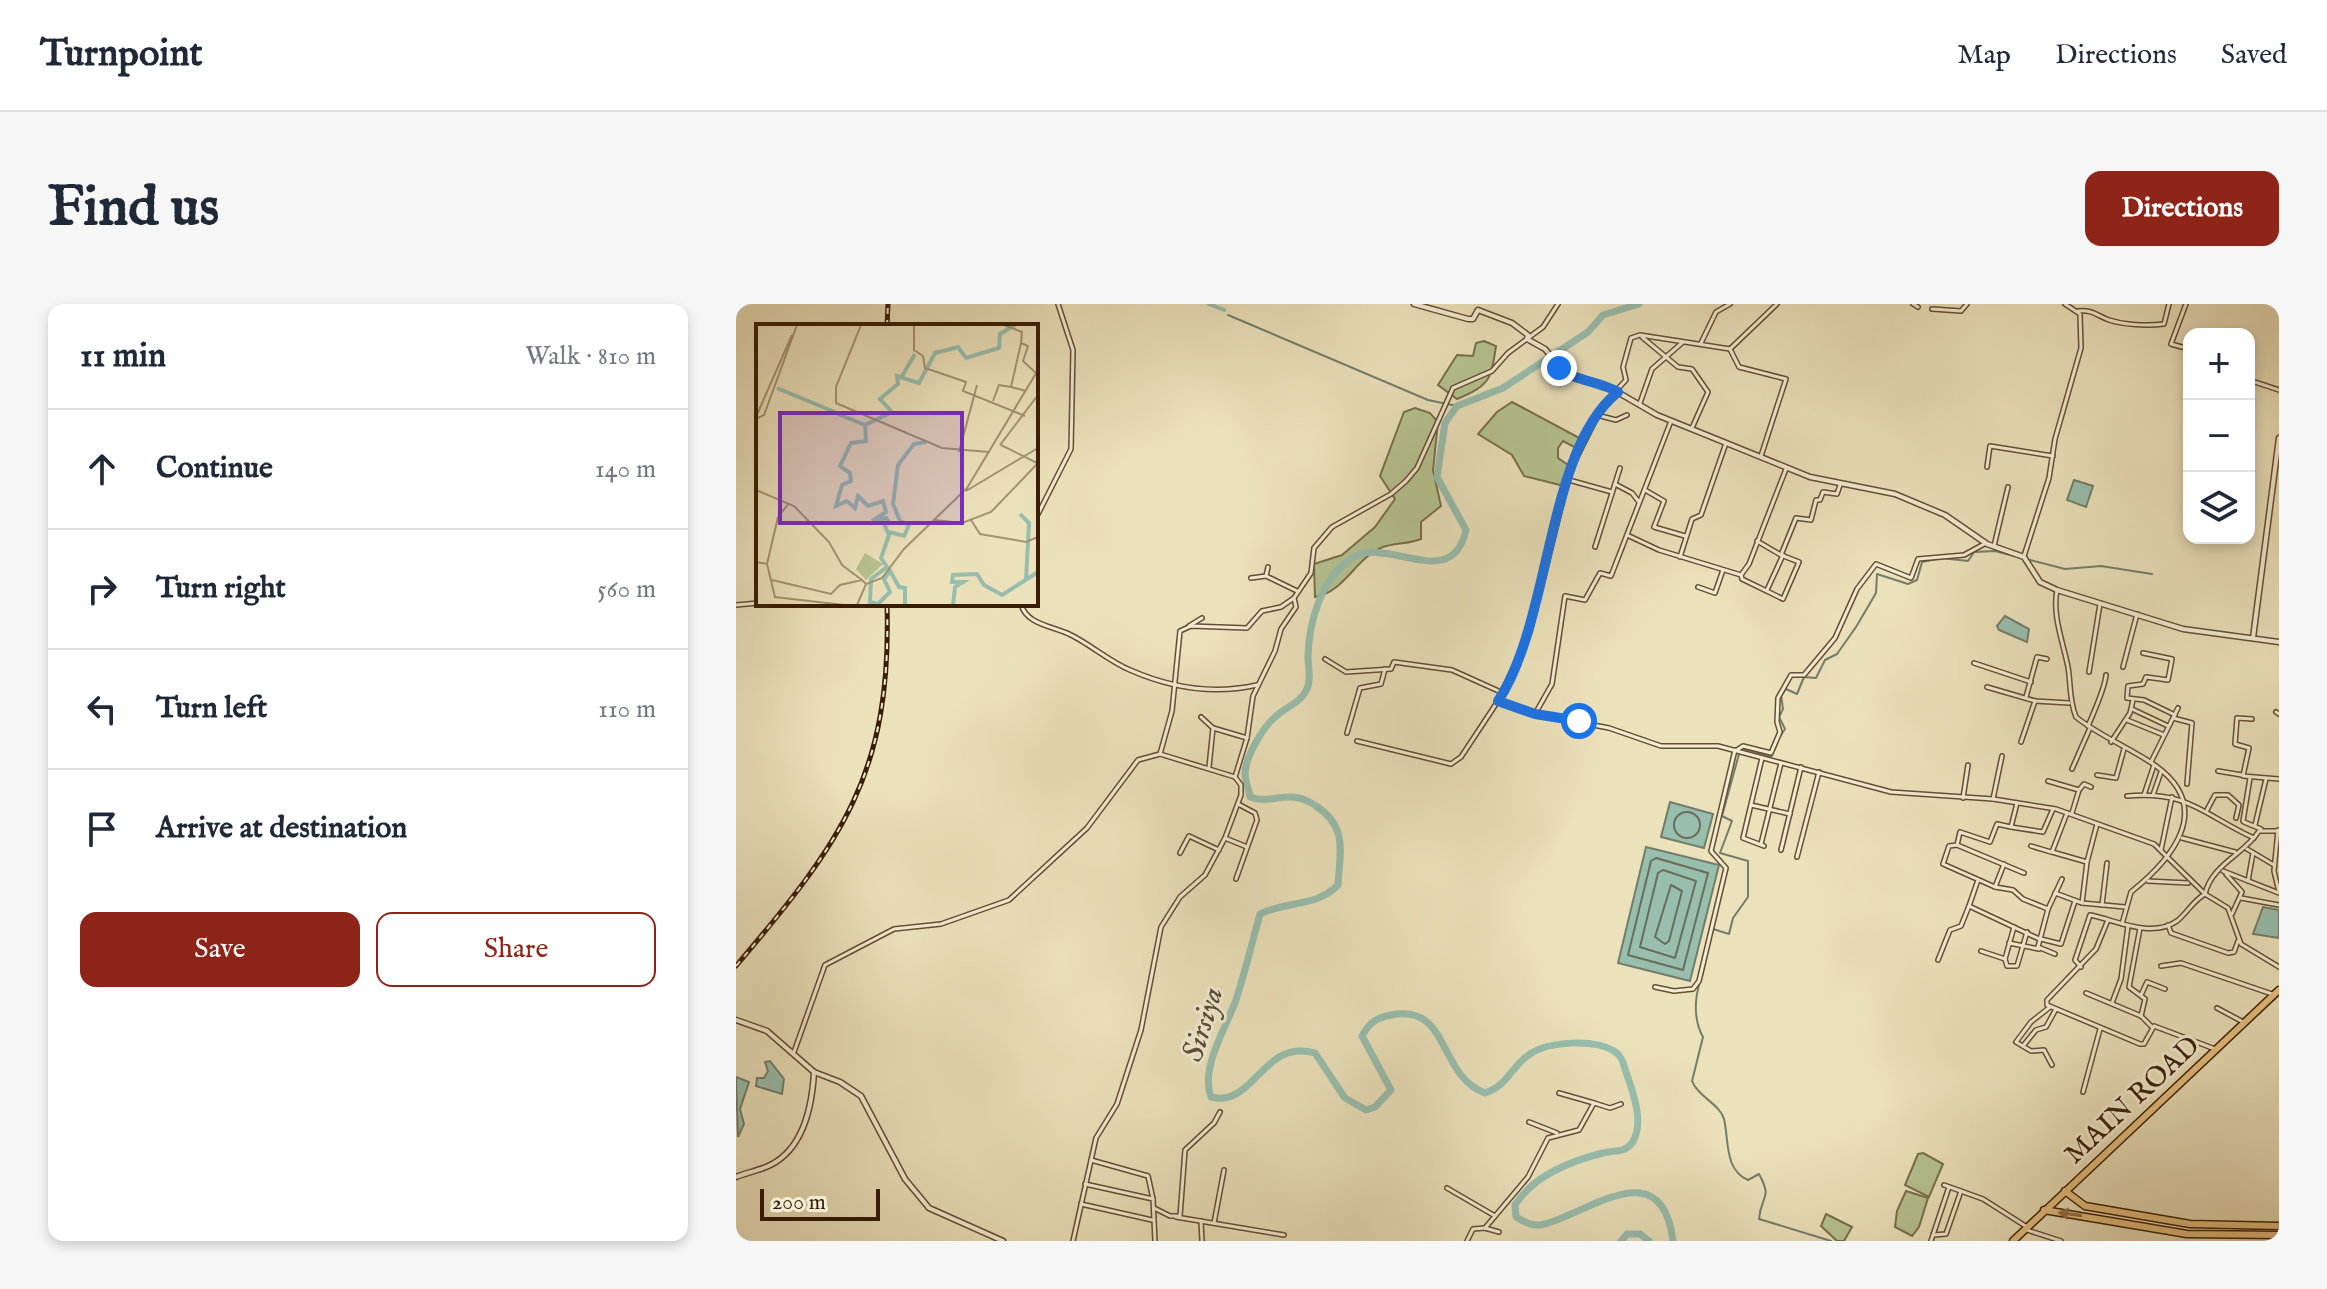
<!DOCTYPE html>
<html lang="en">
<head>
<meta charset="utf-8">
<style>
	body { margin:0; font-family:"IM FELL English",serif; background:#f6f6f7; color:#1f2937 }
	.controls { position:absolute; right:24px; top:24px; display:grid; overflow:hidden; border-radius:16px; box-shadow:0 4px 12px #0003 }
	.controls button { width:72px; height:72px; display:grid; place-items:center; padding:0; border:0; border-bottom:2px solid #e0e1e3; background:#fff; color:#1f2937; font:40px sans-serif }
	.scale { position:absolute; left:24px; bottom:20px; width:120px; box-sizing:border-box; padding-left:8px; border:4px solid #3a1d07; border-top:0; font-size:22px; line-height:28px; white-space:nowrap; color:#3a1d07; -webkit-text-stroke:6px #f2ecd3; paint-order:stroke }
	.stop { position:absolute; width:24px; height:24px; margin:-18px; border:6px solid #1a73e8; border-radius:50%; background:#fff }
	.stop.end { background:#1a73e8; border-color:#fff; box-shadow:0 2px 8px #0008 }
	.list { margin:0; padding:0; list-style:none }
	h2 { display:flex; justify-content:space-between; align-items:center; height:104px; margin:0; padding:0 32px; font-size:34px }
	h2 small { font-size:26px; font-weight:400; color:#747a83 }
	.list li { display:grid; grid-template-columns:52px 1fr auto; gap:24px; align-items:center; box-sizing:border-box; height:120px; padding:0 32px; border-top:2px solid #e0e1e3 }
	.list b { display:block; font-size:30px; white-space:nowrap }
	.list em { font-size:26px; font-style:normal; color:#747a83 }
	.actions { display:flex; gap:16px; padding:24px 32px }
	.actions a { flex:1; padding:18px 0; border:2px solid #8f2418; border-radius:16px; text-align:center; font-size:28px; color:#8f2418 }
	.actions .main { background:#8f2418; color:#fff }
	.icon { flex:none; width:44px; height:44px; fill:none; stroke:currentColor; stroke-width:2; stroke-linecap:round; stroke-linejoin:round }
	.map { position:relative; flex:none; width:1543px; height:937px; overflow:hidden; border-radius:16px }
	header { display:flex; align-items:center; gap:48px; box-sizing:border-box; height:112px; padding:0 40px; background:#fff; border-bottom:2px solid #e0e1e3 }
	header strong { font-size:38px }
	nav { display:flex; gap:44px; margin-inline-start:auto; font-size:28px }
	.intro { display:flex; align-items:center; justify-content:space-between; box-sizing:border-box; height:192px; padding:0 48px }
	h1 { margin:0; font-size:56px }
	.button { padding:20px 36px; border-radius:16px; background:#8f2418; color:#fff; font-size:28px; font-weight:700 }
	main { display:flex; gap:48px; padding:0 48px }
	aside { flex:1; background:#fff; border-radius:16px; box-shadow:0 4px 12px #0003 }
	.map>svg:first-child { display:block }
</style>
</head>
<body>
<header>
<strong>Turnpoint</strong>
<nav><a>Map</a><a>Directions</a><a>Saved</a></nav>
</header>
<div class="intro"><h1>Find us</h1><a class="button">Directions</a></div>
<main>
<aside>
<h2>11 min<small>Walk · 810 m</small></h2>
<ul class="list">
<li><svg class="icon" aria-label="ahead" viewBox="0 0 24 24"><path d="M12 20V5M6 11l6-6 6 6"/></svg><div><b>Continue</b></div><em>140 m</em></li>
<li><svg class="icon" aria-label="right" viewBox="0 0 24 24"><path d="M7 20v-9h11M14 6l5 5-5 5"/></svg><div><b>Turn right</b></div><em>560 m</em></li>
<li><svg class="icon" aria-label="left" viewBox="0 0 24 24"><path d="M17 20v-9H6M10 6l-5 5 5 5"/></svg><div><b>Turn left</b></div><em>110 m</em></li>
<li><svg class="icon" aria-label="arrive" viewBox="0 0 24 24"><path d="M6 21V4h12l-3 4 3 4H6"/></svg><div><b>Arrive at destination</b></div></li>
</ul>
<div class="actions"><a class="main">Save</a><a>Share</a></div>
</aside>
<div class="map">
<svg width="1543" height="937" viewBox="0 0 1543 937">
	<rect width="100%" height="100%" fill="#ebe1bb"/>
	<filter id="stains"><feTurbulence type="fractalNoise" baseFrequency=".0025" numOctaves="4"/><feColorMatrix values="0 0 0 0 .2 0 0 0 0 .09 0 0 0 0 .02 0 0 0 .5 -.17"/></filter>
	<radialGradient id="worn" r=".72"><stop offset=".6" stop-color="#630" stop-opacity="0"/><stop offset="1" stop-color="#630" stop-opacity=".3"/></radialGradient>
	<g fill="#b6c391" stroke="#78704c" stroke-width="2">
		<path d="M748 37 760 42C755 76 754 81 721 95L702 81 721 51 737 52 740 39Z"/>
		<path d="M776 98 847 136 842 145 827 137 822 144V154L832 161 828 182 788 172 776 151 742 130 761 108Z"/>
		<path d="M679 104 694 109 702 118 697 166 705 202 685 218V235C673 240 659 239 647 243 619 254 609 288 579 293L578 260 606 251 639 223 659 195 644 172 668 108Z"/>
		<path d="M1187 849 1207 860 1193 893 1169 881 1182 850Z"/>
		<path d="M1170 887 1192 894 1183 923 1176 932 1159 923 1161 907Z"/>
		<path d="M1090 910 1116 923 1108 937H1101L1085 922Z"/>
	</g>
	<g fill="#98beae" stroke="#727e6b" stroke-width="2">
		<path d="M1338 176 1357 182 1350 203 1331 196Z"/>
		<path d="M1269 312 1293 325 1291 338 1263 326 1261 322Z"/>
		<path d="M934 498 977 510 968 544 925 533Z"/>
		<path d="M910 543 983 561 954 677 882 659Z"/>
		<path d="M1527 603 1543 606V634L1517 630Z"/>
		<path d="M34 757 48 775 46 790 20 782 21 774H28L32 767 29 758Z"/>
		<path d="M0 773 13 778 4 805 8 820 2 833Z"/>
	</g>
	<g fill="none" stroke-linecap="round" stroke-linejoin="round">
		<g stroke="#696e5a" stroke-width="2">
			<circle cx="951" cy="521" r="13"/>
			<path d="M920 554 972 569 947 666 892 651 915 557Z"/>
			<path d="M927 566 960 577 939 654 904 643 922 569Z"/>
			<path d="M935 581 946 587 933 637 929 640 919 633Z"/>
		</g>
		<g stroke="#727e6b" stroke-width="2">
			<path d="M492 11 692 96 721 102"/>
			<path d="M1294 256 1329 265 1365 262 1416 270"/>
			<path d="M1043 434 1049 425 1043 413 1047 405 1045 391 1050 385 1061 390 1068 373 1080 374 1089 356 1101 350 1120 323 1140 289 1141 270 1172 280 1181 276 1186 258 1205 254 1232 257 1238 248 1259 247 1278 252"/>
			<path d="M1006 444 1035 453 1041 440"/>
			<path d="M975 629 977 625 993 630 997 614 1012 593V557L984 549 996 517 986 512 1003 450"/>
			<path d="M966 672 969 659"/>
			<path d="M964 678C958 696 958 717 967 733L956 777C962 793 984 800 988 815 993 835 988 866 1012 876L1023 870C1037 896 1025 890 1023 915L1095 937"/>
		</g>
		<path stroke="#98beae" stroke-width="4" d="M473 0 488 6"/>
		<g stroke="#98beae" stroke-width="7">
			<path d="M903 0 867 11 852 28 767 84 721 102 709 119 701 173 730 226C716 290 651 231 616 254 585 274 573 318 572 352 572 361 575 373 572 382 567 399 548 403 537 415 525 426 510 453 509 469 509 477 513 486 514 493 531 499 541 492 557 493 567 494 573 497 580 502 612 523 604 547 602 581 581 603 550 597 524 610 516 639 509 668 500 696 490 724 464 764 475 793 519 804 526 734 579 749L609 794 630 806 639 803 655 786 626 732C634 718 640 714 655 711 714 699 701 771 749 789 772 782 775 762 794 750 813 737 859 735 878 747 886 752 887 759 890 768 897 788 909 820 896 839 889 849 877 846 867 849 835 857 797 872 779 901L780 913C790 919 797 923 809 920 854 908 926 847 937 937"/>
			<path d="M885 937 891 930H904L913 937"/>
		</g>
		<defs>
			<g id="minor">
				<path d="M1041 0 994 45 904 31 895 34 887 63 890 76 867 101 834 167 794 328 762 397 799 410 873 424 925 442H982L1155 488 1257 495 1320 505 1418 540 1469 590C1476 560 1509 550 1523 527H1543"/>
				<path d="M1177 0 1182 3"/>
				<path d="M1450 0 1435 40 1453 45"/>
				<path d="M1196 5 1225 7 1231 0"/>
				<path d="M1342 7C1355 5 1362 12 1373 16 1389 21 1411 22 1428 20L1433 0"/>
				<path d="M906 33 942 63 956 65 972 88 956 124"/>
				<path d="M965 39 980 8 994 0"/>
				<path d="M994 45 1003 63 1050 75 1025 152"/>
				<path d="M1513 76 1543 86"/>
				<path d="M904 99 916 65 947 38"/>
				<path d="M861 111 880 116 891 111"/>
				<path d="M1251 163 1254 142 1317 152"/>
				<path d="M833 176 876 188"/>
				<path d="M879 180 896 189 903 198"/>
				<path d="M909 186 928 197 918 223 949 232"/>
				<path d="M300 214 335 145 337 46 322 0"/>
				<path d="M891 231 923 246 1005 271 1006 275 1047 295 1063 258 1045 251 1060 214 1075 216 1080 196H1084L1087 188 1101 190 1104 181"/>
				<path d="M1021 237 1045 251"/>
				<path d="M1258 242 1272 183"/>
				<path d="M859 243 884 164"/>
				<path d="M1288 252 1313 174 1319 135 1345 44 1344 10 1329 0"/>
				<path d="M944 253 956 215 965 211 990 139"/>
				<path d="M532 263 530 272 561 287"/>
				<path d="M1005 271 1013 260 1050 165"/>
				<path d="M515 274 530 272"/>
				<path d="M962 283 979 289 987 266"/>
				<path d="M1031 286 1047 251"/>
				<path d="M1321 286C1316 311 1327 338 1332 363 1335 381 1333 396 1340 413 1365 433 1395 444 1420 462 1479 505 1435 556 1395 588L1386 620"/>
				<path d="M285 300C290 321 318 322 335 331 355 341 373 357 394 366 435 384 477 391 521 381"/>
				<path d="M0 301 22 299"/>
				<path d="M453 322 466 314"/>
				<path d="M1407 349 1436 355 1432 376 1410 373 1407 380 1392 382 1391 394 1408 396 1439 411"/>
				<path d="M589 355 610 368 655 365 658 358 716 366 767 389"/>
				<path d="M1238 359 1295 378"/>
				<path d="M1387 363 1401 310"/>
				<path d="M1353 368 1364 300"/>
				<path d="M1251 383 1299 397 1333 399"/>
				<path d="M1290 393 1301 353 1311 355"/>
				<path d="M1396 405 1432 422"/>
				<path d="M1540 408 1543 410"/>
				<path d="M799 410 816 380 829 292 849 296 864 269 875 272 935 117"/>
				<path d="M465 413 477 424 511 434"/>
				<path d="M1437 414 1456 419 1451 480"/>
				<path d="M1516 415 1501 414 1499 440 1513 444 1507 472 1543 475"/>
				<path d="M1391 416 1428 431"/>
				<path d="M1352 422C1358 408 1369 384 1370 371"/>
				<path d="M611 429 624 384 645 380 649 365"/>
				<path d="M621 437 715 460 725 453 762 397"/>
				<path d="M1285 438 1299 397"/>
				<path d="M1375 438 1394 409 1397 396"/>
				<path d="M1001 446 1007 442 1035 449 1044 428 1041 418 1042 394 1055 371H1068L1099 334 1121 285 1140 260 1175 274 1182 255 1228 251 1250 239"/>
				<path d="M424 450 436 407 444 327 455 322 511 324 526 307 545 303 558 294 575 269 578 244 596 223 655 190 670 177 681 164 717 84 756 67 772 49 807 23 822 0"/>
				<path d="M1026 454 1007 534 1028 542"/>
				<path d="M1415 458 1442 404"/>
				<path d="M473 463 477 424"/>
				<path d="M1336 465 1354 424"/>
				<path d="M1482 467 1506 471"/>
				<path d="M1361 471 1380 474 1388 445"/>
				<path d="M499 473 511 434 517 392 539 347 545 325 560 303 558 294"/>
				<path d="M1312 477 1343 486 1336 509"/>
				<path d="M1343 486 1348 480 1355 483"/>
				<path d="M1408 491 1418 461"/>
				<path d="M1417 491 1425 468"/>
				<path d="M1391 492C1455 487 1467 511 1518 534"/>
				<path d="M1227 494 1232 461"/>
				<path d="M1257 495 1266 452"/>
				<path d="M1281 499 1275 523 1261 520 1254 538 1224 528 1221 541 1213 542 1207 560 1259 583 1277 586 1287 595 1312 605"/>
				<path d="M1015 501 1054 510"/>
				<path d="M1471 506 1479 491H1492L1503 501 1500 514"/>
				<path d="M1331 509 1316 548 1351 558"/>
				<path d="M1507 517 1514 474"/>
				<path d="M1508 518 1525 525"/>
				<path d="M1519 521 1530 475"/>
				<path d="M1275 523 1307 528 1317 505"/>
				<path d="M1542 526 1538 567 1543 588"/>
				<path d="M489 534 511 543"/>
				<path d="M1446 534 1499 548"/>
				<path d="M1025 540 1045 459"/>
				<path d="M1221 541 1288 569"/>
				<path d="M1295 542 1315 548"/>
				<path d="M1511 545 1538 561"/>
				<path d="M1045 546 1065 463"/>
				<path d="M1425 546 1436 493"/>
				<path d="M444 549 453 532 483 546"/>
				<path d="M1061 553 1083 468"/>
				<path d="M1487 567 1543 589"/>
				<path d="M1490 570 1506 588 1496 610"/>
				<path d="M500 575 521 516 519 509 502 500"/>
				<path d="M1412 577 1452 579"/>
				<path d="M1512 577 1517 549"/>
				<path d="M1259 583 1268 560"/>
				<path d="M1319 589 1346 599 1389 603"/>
				<path d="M1505 594 1543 601"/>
				<path d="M1346 599 1351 558 1361 520"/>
				<path d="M1366 601 1371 559"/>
				<path d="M1233 602 1242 576"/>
				<path d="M1372 616 1360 645 1311 696V701L1404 740H1408L1418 722 1479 745"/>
				<path d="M1432 621 1435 629 1492 649 1498 648 1502 637"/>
				<path d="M1278 623 1269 655 1271 662H1281L1291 628"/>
				<path d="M1404 624 1393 683 1409 695 1405 712"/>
				<path d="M1273 639 1303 645"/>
				<path d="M1245 647 1269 655"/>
				<path d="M1319 650 1302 643 1312 605 1326 575"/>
				<path d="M1202 656 1214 626 1225 622 1233 602 1301 634 1325 640 1339 597"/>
				<path d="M1425 662 1445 659 1536 690"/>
				<path d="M1345 663 1339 656 1354 611C1380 616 1415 635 1441 617 1451 609 1458 596 1469 590L1492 604 1505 640 1543 663"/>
				<path d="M919 683 938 687 957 685 963 677 990 564 975 547 999 446"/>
				<path d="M1350 689 1405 712 1416 723"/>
				<path d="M1405 691 1411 678 1429 685"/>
				<path d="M1376 699 1385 675 1392 622"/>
				<path d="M1314 703 1295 718 1280 738 1295 747 1308 746 1316 761"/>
				<path d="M1481 704 1509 719"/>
				<path d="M1287 742 1300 726 1310 723 1320 705"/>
				<path d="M58 748 89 661 158 625 205 620 273 596 351 524 402 456 424 450 499 473 505 481V491L489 534 469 571 444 593 425 623 405 726 381 800 360 834 337 937"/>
				<path d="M1347 788 1364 725"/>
				<path d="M823 789 858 799"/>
				<path d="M793 818 821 829"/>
				<path d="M355 856 412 872 417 895"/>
				<path d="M349 880 417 895 419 937"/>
				<path d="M1208 881 1247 895 1291 923"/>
				<path d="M711 884 759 912"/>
				<path d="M345 900 416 916"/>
				<path d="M418 904 434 912H444L449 846 478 819 484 808"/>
				<path d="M440 913 548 931"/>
				<path d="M465 917 466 937"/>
				<path d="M478 919 488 866"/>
				<path d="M749 924 792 873 812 834 843 826 858 799 874 804 885 800"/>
				<path d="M1291 926 1325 937"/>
				<path d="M1197 931 1210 930 1225 887"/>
				<path d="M731 937 737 925 749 924 763 928"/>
				<path d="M1195 937 1213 883"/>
			</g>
			<g id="tertiary">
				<path d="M678 0 732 15H737L742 6 776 19 792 31 791 35 809 45 828 68 871 82 921 111 1074 173 1159 190 1209 211 1251 240 1288 253 1304 278 1321 286 1447 325 1543 338"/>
				<path d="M1517 334 1543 134"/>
				<path d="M0 716 31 727 78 768 104 778 125 792 169 875 193 904 267 937"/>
				<path d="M0 873C10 869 20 867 30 863 67 848 76 804 78 768"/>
			</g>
			<g id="primary">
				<path d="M1329 887 1349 902 1454 920 1543 922"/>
				<path d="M1308 906 1451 930 1543 931"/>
				<path d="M1277 937 1543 686"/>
			</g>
		</defs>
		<use href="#minor" stroke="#664e34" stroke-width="6"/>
		<use href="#tertiary" stroke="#664e34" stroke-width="7"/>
		<use href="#primary" stroke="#3a1d07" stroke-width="9"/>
		<use href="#minor" stroke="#f2ecd3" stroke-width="3"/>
		<use href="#tertiary" stroke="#f2ecd3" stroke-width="4"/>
		<use href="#primary" stroke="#e6c07e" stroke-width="6"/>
		<defs>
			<g id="rail">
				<path d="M151 22 152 0"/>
				<path d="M0 662C106 537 156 470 151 300"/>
			</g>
		</defs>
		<use href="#rail" stroke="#3a1d07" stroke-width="5"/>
		<use href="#rail" stroke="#f2ecd3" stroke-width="2" stroke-dasharray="6" stroke-linecap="butt"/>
	</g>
	<defs><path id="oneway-solid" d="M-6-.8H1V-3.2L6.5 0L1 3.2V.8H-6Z" transform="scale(2)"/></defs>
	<use fill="#906e42" href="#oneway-solid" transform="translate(1334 910) rotate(-172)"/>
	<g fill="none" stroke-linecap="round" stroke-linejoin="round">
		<path stroke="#1a73e8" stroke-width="10" d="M823 64C839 77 862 77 882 88 810 145 816 316 762 397L799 410 843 417"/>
	</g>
	<g text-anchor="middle" stroke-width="6" stroke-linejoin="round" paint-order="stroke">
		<g font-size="28" fill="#3a1d07" stroke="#f2ecd3">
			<text transform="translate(1395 795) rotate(-43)" y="10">MAIN ROAD</text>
		</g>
		<g font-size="30" font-style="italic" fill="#564d39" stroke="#f2ecd3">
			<text transform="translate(466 720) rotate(-73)" y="10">Sirsiya</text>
		</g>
	</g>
	<g transform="translate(20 20)">
		<rect width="282" height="282" fill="#ebe1bb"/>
		<path d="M109 229 127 240 110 256 100 245Z" fill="#b6c391"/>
		<path fill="none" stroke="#98beae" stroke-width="4" d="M146 52 159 30M21 64 81 89M82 90 109 101M264 190 273 199 270 256M133 208 148 212 153 201 144 197 137 180 142 141 158 120 170 118M149 281V264L143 263 134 247 128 255 134 268 122 280 114 278 115 255 131 243 125 234 133 211 128 200 134 199 130 194 116 197 130 188 127 177 112 182 102 172 99 184 91 177 80 182 86 161 95 157 94 149 84 142 95 119 110 117 109 101 136 88 124 75 142 60 141 52 163 59 179 29 202 23 210 34 243 24 244 10 259 1M197 281 199 263 207 258H196L197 251 221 250 228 261 246 271 282 248"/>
		<path fill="none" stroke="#a49373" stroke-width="2" d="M105 1 80 63V79L186 124 233 128M158 1V26L167 32 169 44 210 58 207 67 269 92M248 1 266 8 265 19 272 22 267 37 282 51M265 19 255 63 270 67M237 77 243 61 255 63M0 93 36 11M0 95 8 91 41 1M244 121 282 71M245 121 281 139M203 128 221 61M0 166 38 182 73 218 86 241 106 256M210 167 282 124M178 196 206 199 235 188 282 139M215 196 224 210 270 218 282 213M0 238 11 240 19 273 88 281M11 240 22 193 33 179M16 256 75 270 84 261 106 256 110 260M101 281 110 260 126 254 148 225 211 164 282 46"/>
		<path fill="#7b2cbf" fill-opacity="0.15" stroke="#7b2cbf" stroke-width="4" d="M24 89H206V199H24Z"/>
		<rect width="282" height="282" fill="none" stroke="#3a1d07" stroke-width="4"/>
	</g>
	<rect width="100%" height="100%" filter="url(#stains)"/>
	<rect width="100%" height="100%" fill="url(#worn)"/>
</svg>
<div class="controls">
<button>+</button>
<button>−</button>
<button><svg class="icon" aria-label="layers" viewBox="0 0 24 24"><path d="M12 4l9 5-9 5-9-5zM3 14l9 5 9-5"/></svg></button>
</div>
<div class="scale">200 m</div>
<div class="stop" style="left:843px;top:417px"></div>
<div class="stop end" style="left:823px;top:64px"></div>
</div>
</main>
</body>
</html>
